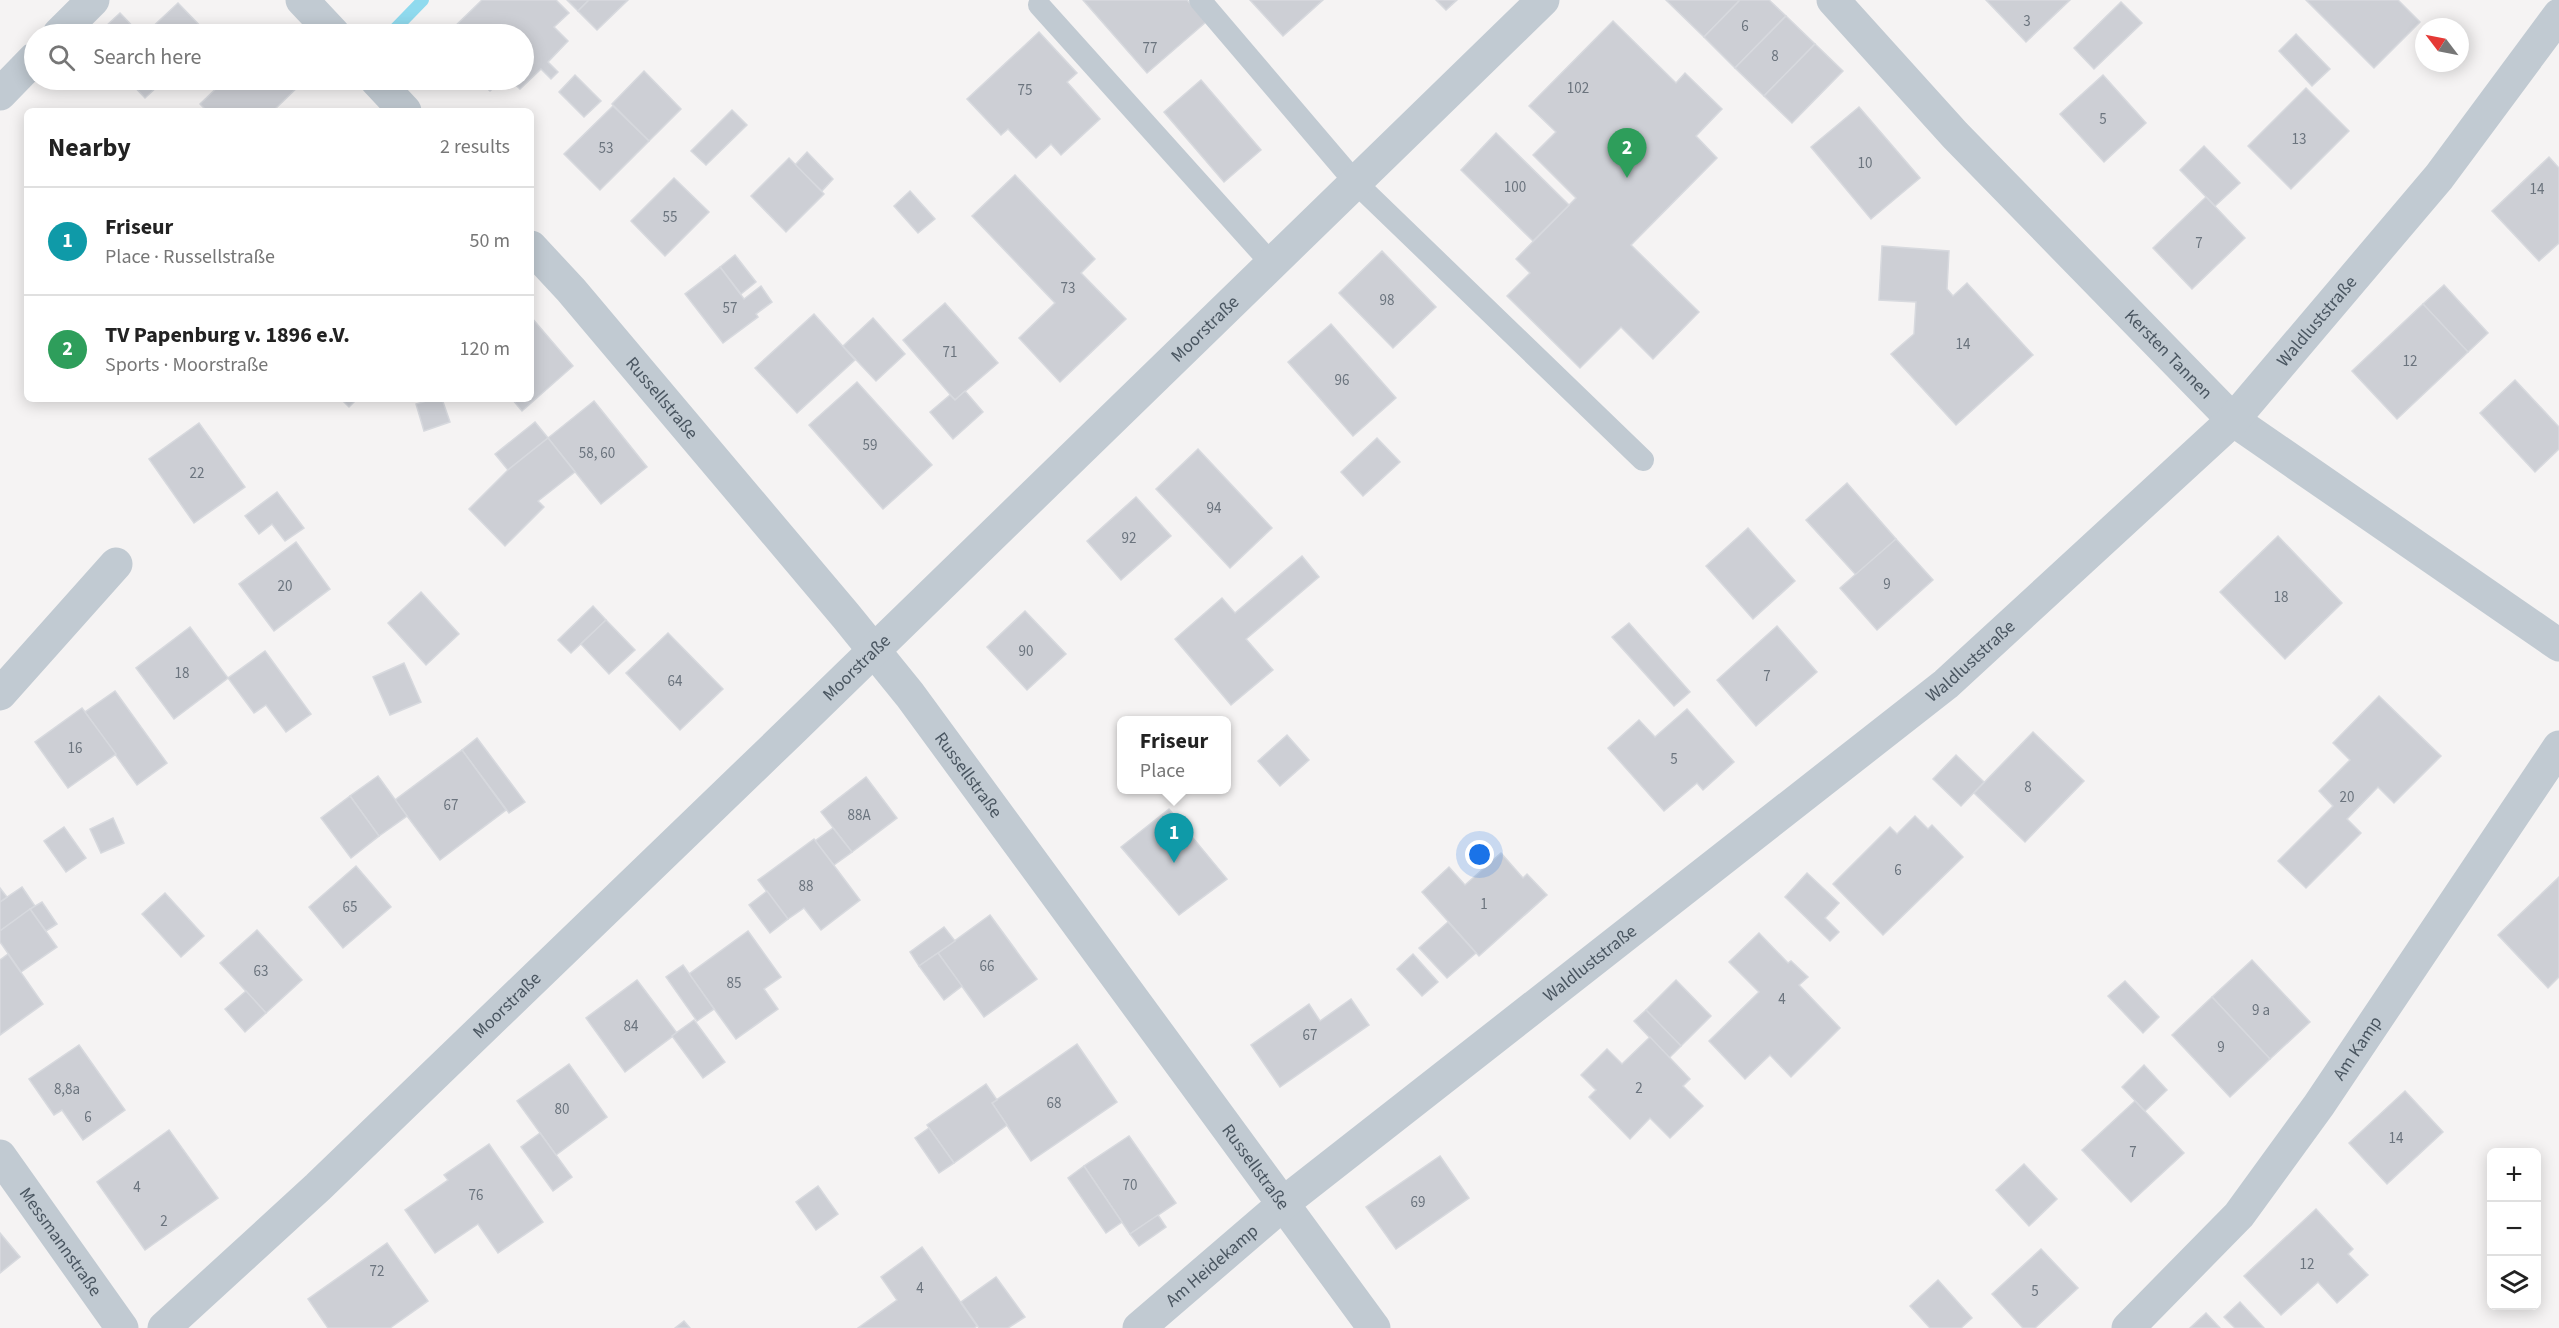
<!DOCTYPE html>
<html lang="en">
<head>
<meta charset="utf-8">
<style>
	body { margin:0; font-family:"Source Sans 3",sans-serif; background:#f2f2f2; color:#222 }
	.controls { position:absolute; right:18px; bottom:18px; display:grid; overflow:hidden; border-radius:9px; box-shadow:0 3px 15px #0003 }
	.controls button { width:54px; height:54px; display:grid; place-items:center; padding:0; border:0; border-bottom:2px solid #e0e0e0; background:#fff; color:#222; font:30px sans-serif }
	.compass { position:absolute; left:2415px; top:18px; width:54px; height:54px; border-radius:50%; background:#fff; box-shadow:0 3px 15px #0003; rotate:302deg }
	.you { position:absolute; left:1480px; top:855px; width:21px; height:21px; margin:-15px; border:4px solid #fff; border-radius:50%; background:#1a73e8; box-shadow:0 0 0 9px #1a73e833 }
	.badge { display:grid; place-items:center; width:39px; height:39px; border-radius:50%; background:#1a73e8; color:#fff; font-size:20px; font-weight:700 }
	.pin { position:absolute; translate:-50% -50px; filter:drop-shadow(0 2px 3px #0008) }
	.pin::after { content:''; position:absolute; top:32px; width:21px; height:18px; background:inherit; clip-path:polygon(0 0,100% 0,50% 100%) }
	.popup { position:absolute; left:1117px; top:716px; width:114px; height:78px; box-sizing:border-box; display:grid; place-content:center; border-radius:9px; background:#fff; filter:drop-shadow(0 2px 4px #0005); font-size:20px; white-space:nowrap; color:#767676 }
	.popup b { font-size:22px; color:#222 }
	.popup::after { content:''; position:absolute; left:50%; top:100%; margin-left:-12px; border:12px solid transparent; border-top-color:#fff }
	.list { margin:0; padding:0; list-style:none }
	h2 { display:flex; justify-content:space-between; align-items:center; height:78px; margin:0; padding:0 24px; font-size:26px }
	h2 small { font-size:20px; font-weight:400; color:#767676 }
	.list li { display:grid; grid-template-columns:39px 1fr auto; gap:18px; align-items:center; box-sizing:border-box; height:108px; padding:0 24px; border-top:2px solid #e0e0e0 }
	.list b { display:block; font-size:22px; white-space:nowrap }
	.list p { margin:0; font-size:20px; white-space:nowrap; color:#767676 }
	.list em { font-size:20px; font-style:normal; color:#767676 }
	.icon { flex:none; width:33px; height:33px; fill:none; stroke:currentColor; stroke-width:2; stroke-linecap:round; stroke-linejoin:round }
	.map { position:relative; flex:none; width:2559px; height:1328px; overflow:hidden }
	.search { position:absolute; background:#fff; box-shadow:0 3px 15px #0003; left:24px; top:24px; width:510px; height:66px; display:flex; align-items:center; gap:15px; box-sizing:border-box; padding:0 21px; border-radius:33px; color:#767676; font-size:22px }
	.panel { position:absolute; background:#fff; box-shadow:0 3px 15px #0003; left:24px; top:108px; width:510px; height:294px; border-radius:9px }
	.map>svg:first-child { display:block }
</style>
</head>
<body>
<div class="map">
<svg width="2559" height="1328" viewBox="0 0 2559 1328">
	<rect width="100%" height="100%" fill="#f5f3f3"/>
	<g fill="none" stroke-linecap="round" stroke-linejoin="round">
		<path stroke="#90daee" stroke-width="12" d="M391 33 423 0"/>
	</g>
	<g fill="#cdcfd5" stroke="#d7d9de" stroke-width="1.5">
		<path d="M482 0H556L569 13 554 27 568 41 548 62 558 72 551 79 541 69 520 89 510 80H524V34H447Z"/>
		<path d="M567 0H589L578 11Z"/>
		<path d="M589 0H628L597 30 578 11Z"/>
		<path d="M1083 0H1187L1206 22 1147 73Z"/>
		<path d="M1250 0H1323L1283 36Z"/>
		<path d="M1436 0H1457L1446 10Z"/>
		<path d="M1666 0H1740L1704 37Z"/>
		<path d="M1740 0H1769L1786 16 1735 68 1704 37Z"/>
		<path d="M1986 0H2070L2026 42Z"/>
		<path d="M2306 0H2398L2420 22 2374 68Z"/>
		<path d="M2121 2 2142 23 2094 69 2074 48Z"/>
		<path d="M178 3 208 34H145Z"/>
		<path d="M120 13 140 34H112L105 27Z"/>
		<path d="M1786 16 1815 44 1764 96 1735 68Z"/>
		<path d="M1613 21 1676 83 1685 73 1722 109 1696 136 1717 158 1631 245 1699 312 1653 359 1621 327 1580 368 1507 296 1530 273 1516 259 1576 198 1533 155 1556 132 1529 106Z"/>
		<path d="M1039 32 1077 73 1067 82 1100 119 1061 155 1051 144 1036 158 1008 129 1001 135 967 99Z"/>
		<path d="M2296 34 2330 69 2312 86 2279 51Z"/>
		<path d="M1815 44 1843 71 1792 123 1764 96Z"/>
		<path d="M644 71 681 109 649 141 612 104Z"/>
		<path d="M575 75 601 101 584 117 559 92Z"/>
		<path d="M2103 75 2146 123 2104 162 2060 114Z"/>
		<path d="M128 80H155L159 85 145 98Z"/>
		<path d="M155 80H173L163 89Z"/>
		<path d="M225 80H305L273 111H207L200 104Z"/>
		<path d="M478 80H502L490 91Z"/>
		<path d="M1201 80 1261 150 1224 182 1164 112Z"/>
		<path d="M2306 88 2349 131 2291 189 2248 146Z"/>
		<path d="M613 106 649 141 600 190 564 154Z"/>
		<path d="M1859 107 1920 178 1871 219 1811 147Z"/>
		<path d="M732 110 747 125 706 165 691 151Z"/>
		<path d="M1496 133 1569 205 1533 241 1461 170Z"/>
		<path d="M2204 146 2240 183 2215 206 2180 170Z"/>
		<path d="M807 152 833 179 822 191 795 165Z"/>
		<path d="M2549 157 2559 168V243L2539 261 2492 211Z"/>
		<path d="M789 158 824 194 786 232 751 196Z"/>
		<path d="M1015 175 1095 259 1081 273 1126 319 1060 382 1019 338 1055 303 972 216Z"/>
		<path d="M674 178 709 212 665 256 631 221Z"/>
		<path d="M910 191 935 219 918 233 894 206Z"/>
		<path d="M2206 197 2245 238 2192 289 2153 248Z"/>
		<path d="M1882 246 1949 251 1947 289 1953 296 1967 283 2033 355 1956 425 1891 354 1914 334 1916 302 1879 300Z"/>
		<path d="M1382 251 1436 307 1393 348 1339 293Z"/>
		<path d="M735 255 756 282 741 294 720 267Z"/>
		<path d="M720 267 744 299 761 286 772 302 756 314 758 317 723 343 685 294Z"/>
		<path d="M2444 285 2488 333 2468 352 2423 304Z"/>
		<path d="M945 303 998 363 955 400 903 340Z"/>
		<path d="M2423 304 2468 352 2397 419 2352 371Z"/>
		<path d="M814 314 855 360 797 413 755 368Z"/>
		<path d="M531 317 573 366 522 411 512 399H531Z"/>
		<path d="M873 318 905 354 876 381 843 346Z"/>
		<path d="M1331 324 1396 398 1353 436 1288 362Z"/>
		<path d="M2515 380 2559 427V449L2535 472 2480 413Z"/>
		<path d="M857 382 932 465 883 509 809 425Z"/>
		<path d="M965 391 983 412 953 439 930 412 950 395 955 400Z"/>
		<path d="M341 399H357L349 407Z"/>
		<path d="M433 399H442L450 422 424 431 416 404Z"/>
		<path d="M594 401 647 467 601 504 548 438Z"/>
		<path d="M535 422 548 438 508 470 495 454Z"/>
		<path d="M199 423 245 487 194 523 149 459Z"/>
		<path d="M548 438 575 472 538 501 544 507 505 546 469 509 508 470Z"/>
		<path d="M1377 438 1400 462 1363 496 1341 472Z"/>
		<path d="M1198 449 1272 528 1230 568 1156 489Z"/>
		<path d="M1847 483 1896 539 1856 575 1806 520Z"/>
		<path d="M277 492 304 528 285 541 272 524 259 534 245 516Z"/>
		<path d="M1136 497 1171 536 1121 580 1087 541Z"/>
		<path d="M1748 528 1795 581 1753 619 1706 566Z"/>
		<path d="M2278 536 2342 603 2285 659 2220 592Z"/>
		<path d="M1896 539 1933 580 1877 630 1840 588Z"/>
		<path d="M296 542 330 589 274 631 239 584Z"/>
		<path d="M1302 556 1319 577 1246 639 1273 670 1231 705 1175 639 1222 598 1235 613Z"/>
		<path d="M421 592 459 634 426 665 388 623Z"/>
		<path d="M593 606 606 620 571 653 558 640Z"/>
		<path d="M1025 611 1066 654 1027 690 987 647Z"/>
		<path d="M606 620 635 650 609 674 581 644Z"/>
		<path d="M1629 623 1690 692 1674 706 1612 637Z"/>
		<path d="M1777 626 1817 672 1756 726 1717 680Z"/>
		<path d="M190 627 228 678 174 719 136 668Z"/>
		<path d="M668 633 723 689 680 730 626 673Z"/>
		<path d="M265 651 311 714 286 732 266 705 254 713 228 678Z"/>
		<path d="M404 663 421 702 390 715 373 677Z"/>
		<path d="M115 691 167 763 137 785 85 712Z"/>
		<path d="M2379 696 2441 756 2394 803 2378 787 2347 819 2361 833 2306 888 2278 861 2333 806 2319 791 2350 760 2333 743Z"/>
		<path d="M82 708 116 754 68 788 35 742Z"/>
		<path d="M1687 709 1734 762 1703 790 1697 783 1664 811 1608 748 1639 720 1655 737Z"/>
		<path d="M2033 732 2084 781 2025 842 1974 793Z"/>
		<path d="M1287 735 1309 760 1280 786 1258 761Z"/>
		<path d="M477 738 525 802 509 813 462 750Z"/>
		<path d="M462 750 506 810 440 860 395 800Z"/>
		<path d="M1956 755 1984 782 1961 806 1933 779Z"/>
		<path d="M378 776 407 816 379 836 350 796Z"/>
		<path d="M866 777 897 818 852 852 821 812Z"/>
		<path d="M350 796 379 836 351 858 321 818Z"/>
		<path d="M1169 809 1227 879 1179 915 1121 847Z"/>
		<path d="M1915 816 1928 829 1932 825 1963 857 1883 935 1833 884 1890 827 1897 834Z"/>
		<path d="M113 818 124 843 101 853 90 829Z"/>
		<path d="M64 827 86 858 66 872 44 841Z"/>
		<path d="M833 828 852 852 834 865 815 841Z"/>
		<path d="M814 839 860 900 821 930 804 908 788 919 758 880Z"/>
		<path d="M1501 853 1523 878 1527 874 1547 895 1479 956 1422 892 1449 867 1465 885Z"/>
		<path d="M356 866 391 907 343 948 309 907Z"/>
		<path d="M1807 873 1839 903 1825 918 1839 932 1830 941 1785 897Z"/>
		<path d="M2559 877V977L2548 988 2498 935Z"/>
		<path d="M22 887 35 906 0 931V902Z"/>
		<path d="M0 888 7 897 0 902Z"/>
		<path d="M767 891 788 919 770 933 749 905Z"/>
		<path d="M165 893 204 936 181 957 142 914Z"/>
		<path d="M42 902 57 924 46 931 30 909Z"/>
		<path d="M30 909 57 947 21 972 0 942V931Z"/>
		<path d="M990 915 1037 979 984 1017 938 953Z"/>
		<path d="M1448 922 1476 953 1447 978 1419 948Z"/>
		<path d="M944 927 955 941 919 966 910 952Z"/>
		<path d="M257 930 302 980 266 1013 220 963Z"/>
		<path d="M748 931 781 977 764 989 778 1009 736 1039 689 974Z"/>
		<path d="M1759 933 1788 963 1791 961 1808 977 1799 985 1840 1028 1791 1077 1770 1055 1745 1079 1709 1041 1759 992 1729 962Z"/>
		<path d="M938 953 962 986 944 1000 919 966Z"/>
		<path d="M8 954 43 1004 0 1035V960Z"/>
		<path d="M1413 954 1438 982 1422 996 1397 969Z"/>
		<path d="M2252 960 2310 1022 2270 1059 2212 997Z"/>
		<path d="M683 965 714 1009 697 1021 666 977Z"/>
		<path d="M637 980 677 1033 625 1072 586 1018Z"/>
		<path d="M1676 980 1711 1016 1681 1046 1646 1010Z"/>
		<path d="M2125 981 2159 1017 2143 1033 2108 996Z"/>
		<path d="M246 991 266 1013 245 1032 225 1009Z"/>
		<path d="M2212 997 2270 1059 2230 1097 2172 1035Z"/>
		<path d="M1351 999 1369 1025 1280 1087 1251 1045 1309 1004 1320 1021Z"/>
		<path d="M1646 1010 1681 1046 1669 1058 1634 1021Z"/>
		<path d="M694 1020 725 1062 703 1078 672 1036Z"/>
		<path d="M1650 1037 1690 1079 1683 1086 1703 1106 1670 1138 1650 1118 1630 1139 1589 1097 1596 1090 1581 1075 1607 1049 1622 1064Z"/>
		<path d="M1077 1044 1117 1102 1031 1161 992 1103Z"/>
		<path d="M79 1045 125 1110 83 1140 62 1110 54 1115 29 1079Z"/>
		<path d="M569 1064 607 1117 556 1155 517 1101Z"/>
		<path d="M2144 1065 2167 1090 2145 1111 2122 1087Z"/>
		<path d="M986 1084 997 1100 992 1103 1007 1125 954 1163 927 1125Z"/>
		<path d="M2405 1091 2443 1132 2387 1184 2349 1143Z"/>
		<path d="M2135 1101 2184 1153 2131 1202 2082 1150Z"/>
		<path d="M929 1128 954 1163 939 1173 915 1138Z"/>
		<path d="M169 1130 218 1198 145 1250 97 1182Z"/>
		<path d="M540 1133 572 1177 553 1191 521 1147Z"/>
		<path d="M1129 1136 1176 1203 1130 1234 1084 1166Z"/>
		<path d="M489 1144 543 1222 498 1253 478 1224 435 1253 405 1210 448 1180 444 1175Z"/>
		<path d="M1440 1156 1469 1198 1396 1249 1366 1207Z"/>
		<path d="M2024 1164 2057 1199 2029 1226 1996 1190Z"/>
		<path d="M1084 1166 1122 1222 1106 1233 1068 1178Z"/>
		<path d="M818 1186 838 1214 816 1230 796 1202Z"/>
		<path d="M2316 1209 2353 1249 2348 1254 2368 1275 2337 1303 2318 1282 2281 1315 2244 1276Z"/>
		<path d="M1158 1215 1166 1227 1139 1246 1130 1234Z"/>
		<path d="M0 1233 20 1257 0 1273Z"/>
		<path d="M387 1243 428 1301 390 1328H328L308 1299Z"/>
		<path d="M922 1247 977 1326 974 1328H858L897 1300 881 1277Z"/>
		<path d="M2041 1249 2078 1288 2035 1328H2023L1992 1294Z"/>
		<path d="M996 1277 1025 1317 1008 1328H979L961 1302Z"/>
		<path d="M1938 1280 1972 1318 1961 1328H1930L1910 1306Z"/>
		<path d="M2240 1302 2264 1328H2235L2224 1317Z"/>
		<path d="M2206 1313 2220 1328H2190Z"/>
		<path d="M684 1321 690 1328H675Z"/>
	</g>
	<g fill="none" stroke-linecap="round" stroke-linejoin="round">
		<g stroke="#c1cad2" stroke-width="22">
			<path d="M1200 0 1355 182 1643 460"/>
			<path d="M1039 5 1271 263"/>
		</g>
		<g stroke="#c1cad2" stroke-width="33">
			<path d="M302 0 334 34"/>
			<path id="s1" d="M1833 0 1955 135 2233 420 2559 645"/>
			<path d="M59 34 93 0"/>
			<path d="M376 80 405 111"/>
			<path d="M0 94 34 59"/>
			<path id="s2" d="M531 247 571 290 846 616 910 695 1374 1328"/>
			<path d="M0 694 116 564"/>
			<path id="s3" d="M0 1156 122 1328"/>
			<path id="s4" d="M164 1328 318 1187 790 732 1543 0"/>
			<path id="s5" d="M1139 1328 1295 1194 1946 684 2233 420 2439 177 2559 15"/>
			<path id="s6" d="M2128 1328 2239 1215 2319 1105 2559 747"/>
		</g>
	</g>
	<g text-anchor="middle" stroke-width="6" stroke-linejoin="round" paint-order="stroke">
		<g font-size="15" fill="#6b747e">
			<text x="2027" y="26">3</text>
			<text x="1745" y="31">6</text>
			<text x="1150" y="53">77</text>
			<text x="1775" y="61">8</text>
			<text x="1578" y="93">102</text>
			<text x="1025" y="95">75</text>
			<text x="2103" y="124">5</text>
			<text x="2299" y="144">13</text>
			<text x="606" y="153">53</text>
			<text x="1865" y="168">10</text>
			<text x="1515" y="192">100</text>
			<text x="2537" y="194">14</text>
			<text x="670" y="222">55</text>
			<text x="2199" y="248">7</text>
			<text x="1068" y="293">73</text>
			<text x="1387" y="305">98</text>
			<text x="730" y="313">57</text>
			<text x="1963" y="349">14</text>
			<text x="950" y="357">71</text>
			<text x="2410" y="366">12</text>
			<text x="1342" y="385">96</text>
			<text x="870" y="450">59</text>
			<text x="597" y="458">58, 60</text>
			<text x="197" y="478">22</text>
			<text x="1214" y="513">94</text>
			<text x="1129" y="543">92</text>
			<text x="1887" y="589">9</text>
			<text x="285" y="591">20</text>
			<text x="2281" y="602">18</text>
			<text x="1026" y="656">90</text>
			<text x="182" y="678">18</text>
			<text x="1767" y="681">7</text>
			<text x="675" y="686">64</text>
			<text x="75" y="753">16</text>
			<text x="1674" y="764">5</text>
			<text x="2028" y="792">8</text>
			<text x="2347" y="802">20</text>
			<text x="451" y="810">67</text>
			<text x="859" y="820">88A</text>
			<text x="1898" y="875">6</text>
			<text x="806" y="891">88</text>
			<text x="1484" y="909">1</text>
			<text x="350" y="912">65</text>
			<text x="987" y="971">66</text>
			<text x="261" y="976">63</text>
			<text x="734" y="988">85</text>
			<text x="1782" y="1004">4</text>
			<text x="2261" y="1015">9 a</text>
			<text x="631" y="1031">84</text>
			<text x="1310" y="1040">67</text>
			<text x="2221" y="1052">9</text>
			<text x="1639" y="1093">2</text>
			<text x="67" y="1094">8,8a</text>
			<text x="1054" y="1108">68</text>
			<text x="562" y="1114">80</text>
			<text x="88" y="1122">6</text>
			<text x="2396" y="1143">14</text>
			<text x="2133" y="1157">7</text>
			<text x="1130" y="1190">70</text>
			<text x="137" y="1192">4</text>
			<text x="476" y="1200">76</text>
			<text x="1418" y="1207">69</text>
			<text x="164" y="1226">2</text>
			<text x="2307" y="1269">12</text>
			<text x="377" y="1276">72</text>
			<text x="920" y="1293">4</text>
			<text x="2035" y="1296">5</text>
		</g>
		<g font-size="18" fill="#4a5661" stroke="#fff">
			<text dy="6" stroke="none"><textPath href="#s5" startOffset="1552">Waldluststraße</textPath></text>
			<text dy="6" stroke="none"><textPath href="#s4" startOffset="1443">Moorstraße</textPath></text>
			<text dy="6" stroke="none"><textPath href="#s1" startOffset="488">Kersten Tannen</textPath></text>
			<text dy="6" stroke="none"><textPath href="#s2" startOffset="200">Russellstraße</textPath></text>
			<text dy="6" stroke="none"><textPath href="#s5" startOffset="1066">Waldluststraße</textPath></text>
			<text dy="6" stroke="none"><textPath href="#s4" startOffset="957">Moorstraße</textPath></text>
			<text dy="6" stroke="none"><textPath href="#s2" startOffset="686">Russellstraße</textPath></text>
			<text dy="6" stroke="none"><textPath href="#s5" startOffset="580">Waldluststraße</textPath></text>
			<text dy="6" stroke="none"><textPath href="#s4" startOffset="471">Moorstraße</textPath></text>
			<text dy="6" stroke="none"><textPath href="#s6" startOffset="363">Am Kamp</textPath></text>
			<text dy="6" stroke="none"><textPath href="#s2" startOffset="1172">Russellstraße</textPath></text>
			<text dy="6" stroke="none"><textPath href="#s3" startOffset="105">Messmannstraße</textPath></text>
			<text dy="6" stroke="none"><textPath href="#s5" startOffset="96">Am Heidekamp</textPath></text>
		</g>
	</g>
</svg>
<div class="controls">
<button>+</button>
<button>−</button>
<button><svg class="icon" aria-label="layers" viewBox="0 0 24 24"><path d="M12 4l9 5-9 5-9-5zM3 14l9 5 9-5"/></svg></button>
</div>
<svg class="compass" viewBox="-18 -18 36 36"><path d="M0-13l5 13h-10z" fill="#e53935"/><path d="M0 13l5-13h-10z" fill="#767676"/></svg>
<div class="you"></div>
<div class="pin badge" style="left:1174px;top:863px;background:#0f9aa8">1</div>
<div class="popup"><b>Friseur</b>Place</div>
<div class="pin badge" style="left:1627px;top:178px;background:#2e9e5b">2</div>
<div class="search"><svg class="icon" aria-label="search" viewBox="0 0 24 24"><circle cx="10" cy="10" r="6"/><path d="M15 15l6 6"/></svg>Search here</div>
<section class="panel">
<h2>Nearby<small>2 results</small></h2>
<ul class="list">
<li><span class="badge" style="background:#0f9aa8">1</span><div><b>Friseur</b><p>Place · Russellstraße</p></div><em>50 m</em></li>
<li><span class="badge" style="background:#2e9e5b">2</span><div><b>TV Papenburg v. 1896 e.V.</b><p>Sports · Moorstraße</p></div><em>120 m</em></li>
</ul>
</section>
</div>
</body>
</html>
